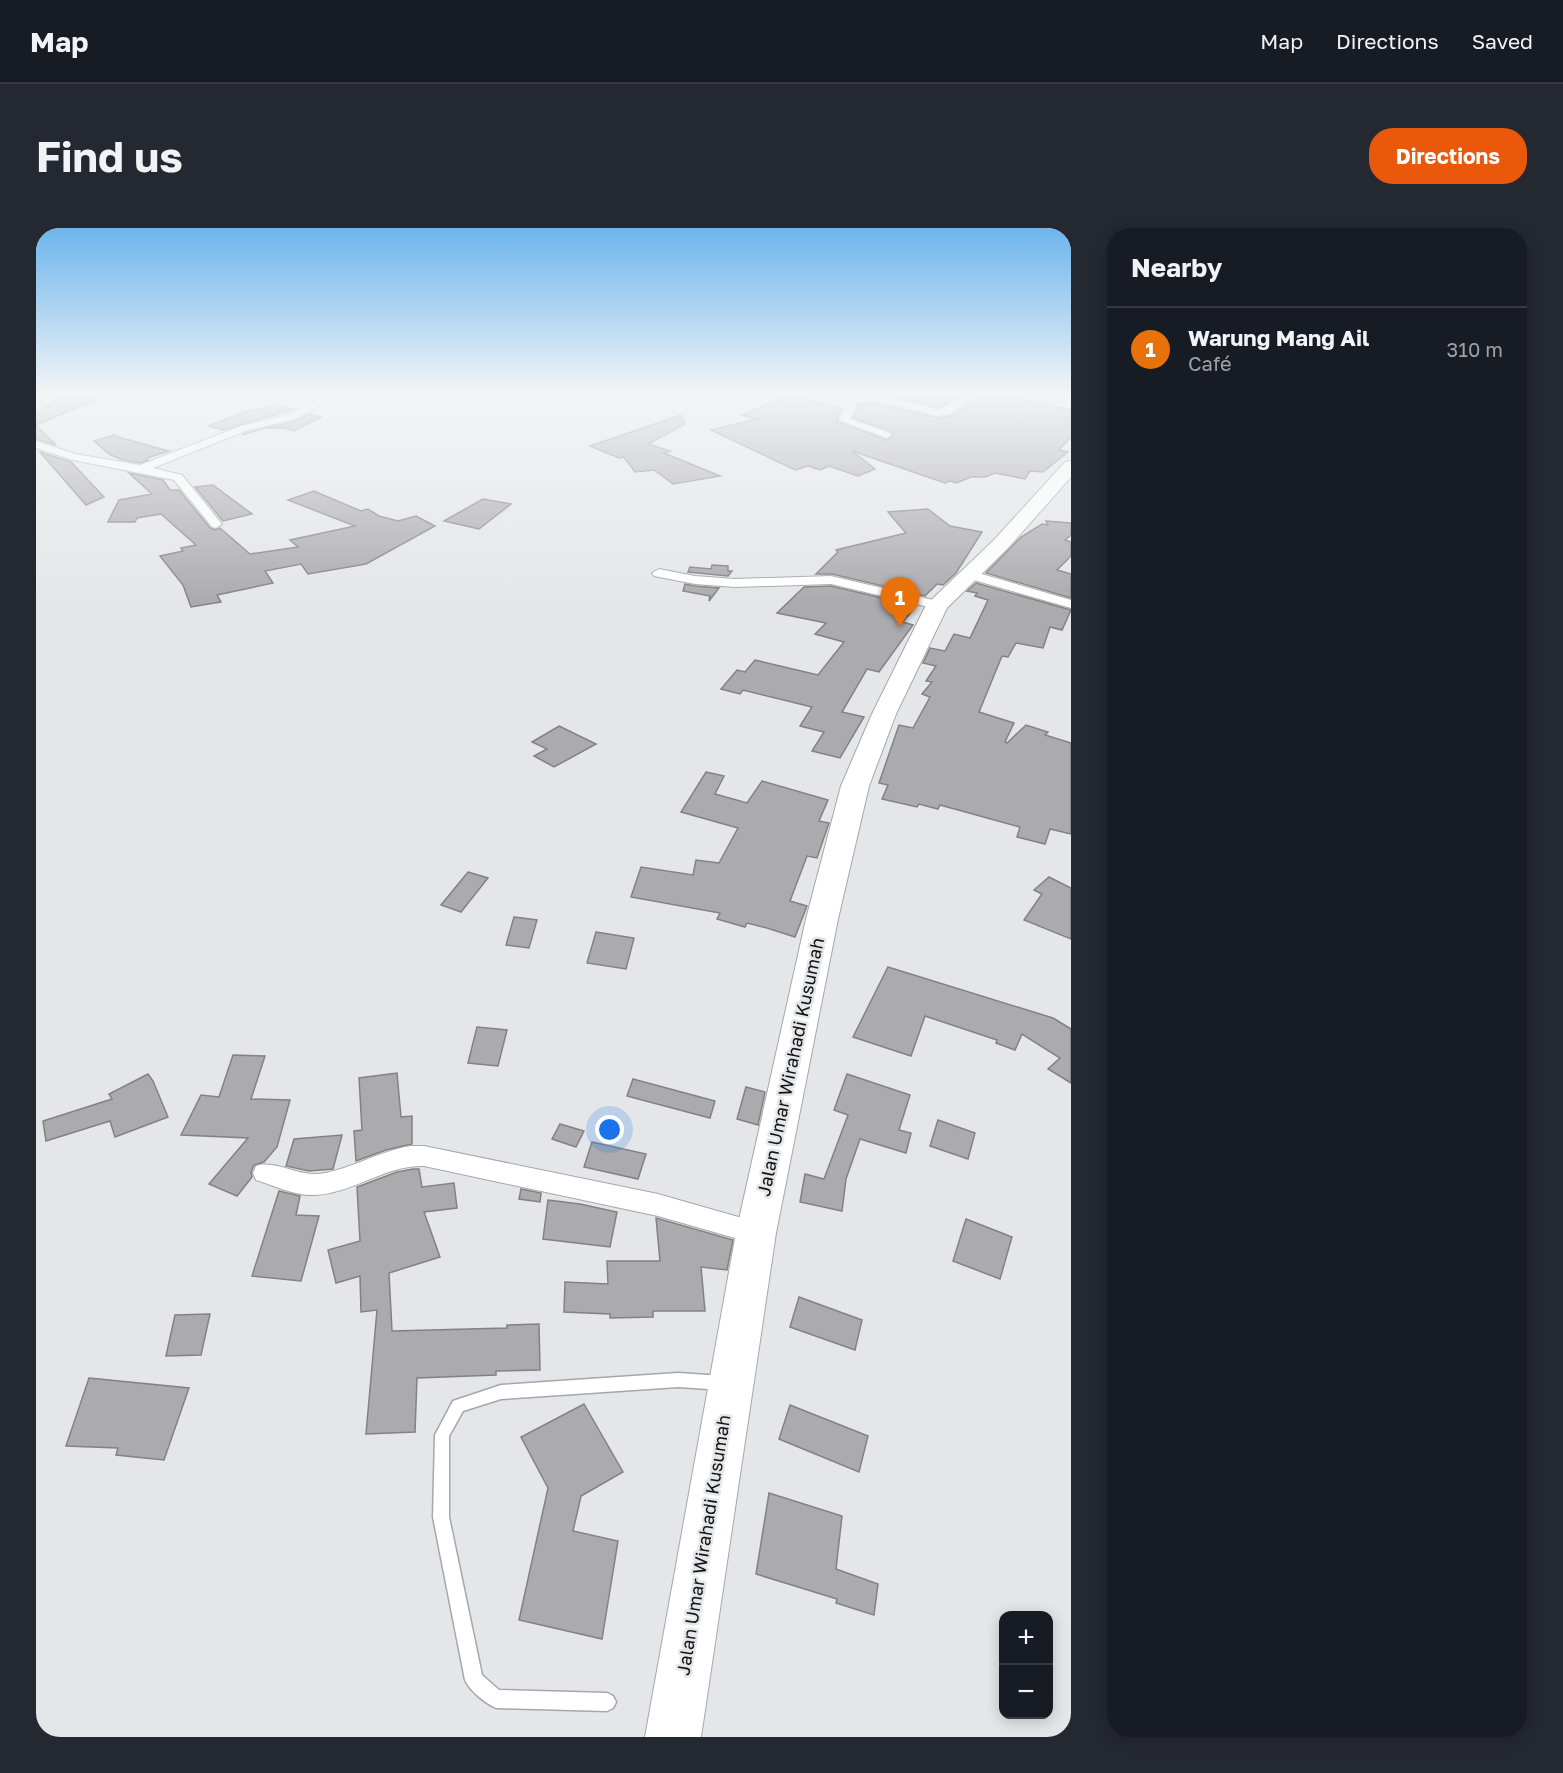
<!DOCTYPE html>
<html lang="en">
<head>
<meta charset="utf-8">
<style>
	body { margin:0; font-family:"Golos Text",sans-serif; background:#242831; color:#f1f3f6 }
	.controls { position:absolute; right:18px; bottom:18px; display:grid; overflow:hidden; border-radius:12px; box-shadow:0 3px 15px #0003 }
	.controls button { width:54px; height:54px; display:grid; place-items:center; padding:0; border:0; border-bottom:2px solid #363941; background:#171b24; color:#f1f3f6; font:30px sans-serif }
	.you { position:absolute; left:574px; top:902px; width:21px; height:21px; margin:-15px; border:4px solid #fff; border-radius:50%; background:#1a73e8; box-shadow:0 0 0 9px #1a73e833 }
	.badge { display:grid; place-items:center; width:39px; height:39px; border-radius:50%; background:#ea580c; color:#fff; font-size:20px; font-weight:700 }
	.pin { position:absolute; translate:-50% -50px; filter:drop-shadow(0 2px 3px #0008) }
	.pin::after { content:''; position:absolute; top:32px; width:21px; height:18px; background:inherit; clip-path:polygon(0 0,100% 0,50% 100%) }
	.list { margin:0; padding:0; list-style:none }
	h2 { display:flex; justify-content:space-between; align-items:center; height:78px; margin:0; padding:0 24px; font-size:26px }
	h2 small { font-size:20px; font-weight:400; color:#9ea1a6 }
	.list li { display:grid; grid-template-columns:39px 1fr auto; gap:18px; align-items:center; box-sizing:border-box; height:84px; padding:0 24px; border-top:2px solid #363941 }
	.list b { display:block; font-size:22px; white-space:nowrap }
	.list p { margin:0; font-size:20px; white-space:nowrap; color:#9ea1a6 }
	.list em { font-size:20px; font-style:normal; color:#9ea1a6 }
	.map { position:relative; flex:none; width:1035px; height:1509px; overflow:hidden; border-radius:24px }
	header { display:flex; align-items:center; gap:36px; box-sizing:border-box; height:84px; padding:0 30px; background:#171b24; border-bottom:2px solid #363941 }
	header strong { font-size:28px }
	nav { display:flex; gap:33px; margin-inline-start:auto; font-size:21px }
	.intro { display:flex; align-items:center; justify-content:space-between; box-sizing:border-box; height:144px; padding:0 36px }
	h1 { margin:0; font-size:42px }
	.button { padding:15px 27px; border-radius:24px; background:#ea580c; color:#fff; font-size:21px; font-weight:700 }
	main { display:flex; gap:36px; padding:0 36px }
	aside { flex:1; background:#171b24; border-radius:24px; box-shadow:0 3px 15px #0003 }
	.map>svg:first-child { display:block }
</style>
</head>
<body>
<header>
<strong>Map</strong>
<nav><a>Map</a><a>Directions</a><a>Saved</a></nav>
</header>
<div class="intro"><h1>Find us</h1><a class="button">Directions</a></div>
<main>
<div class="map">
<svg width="1035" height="1509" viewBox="0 0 1035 1509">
	<rect width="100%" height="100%" fill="#e4e6e9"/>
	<g fill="#abaaad" stroke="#838184" stroke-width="1.5">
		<path d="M32 163H80L0 197 20 217 0 211V187Z"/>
		<path d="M854 163 887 167 893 163H932L903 180 846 166Z"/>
		<path d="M950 164 1035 182V209L1023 222 1032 224 1007 244 994 243 989 251 959 245 949 249H935L920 255 914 253 909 255 816 223 839 241 822 248 793 238 784 242 772 238 759 242 675 202 720 191 706 187 753 167 806 181 801 191 802 194 851 212 857 208 855 203 817 190 823 176 838 175 903 190 915 188Z"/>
		<path d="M240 177 258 181 188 202 172 198 217 181 221 182Z"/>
		<path d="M274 186 285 189 258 203 249 200H229L206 207 213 204 260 193Z"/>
		<path d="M645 187 649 196 612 216 634 223 628 225 684 248 637 256 618 242 599 244 588 229 583 230 554 218Z"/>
		<path d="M78 207 82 209 133 223 111 230 112 232 104 235 84 231 73 226 58 213Z"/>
		<path d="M4 224 35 234 68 269 50 277Z"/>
		<path d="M93 245 127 252 134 262H143L174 300 179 302 184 300 214 326 262 319 254 312 319 298 252 272 278 263 325 283 332 281 343 288 362 293 380 288 399 298 330 336 272 346 265 336 229 343 237 355 181 367 185 374 155 379 147 357 124 328 147 323 145 320 160 317 125 286 101 290 99 294H72L83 272 116 266Z"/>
		<path d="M177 257 216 286 187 293 159 259Z"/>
		<path d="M447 271 475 276 443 301 408 293Z"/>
		<path d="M892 281 914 298 946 304 920 345 907 357 901 356 889 368 796 346H780L802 324 800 322 870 305 852 284Z"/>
		<path d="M1010 293 1035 295V307L1029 312 1035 314V328L1021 342 1035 346V370L950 345 985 309 1006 296 1012 297Z"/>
		<path d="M676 337 692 338V343H696L692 348 652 344 654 339 675 341Z"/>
		<path d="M940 355 1035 382 1026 402 1014 399 1007 420 980 415 972 429 966 428 943 484 978 495 969 514 971 515 990 497 1012 504 1009 507 1035 515V606L1014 601 1009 616 981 609 984 599 904 577 902 581 883 576 881 579 846 571 852 557 843 555 863 497 877 500 894 469 886 466 896 454 890 453 900 438 887 435 894 420 909 423 918 406 934 410 952 372 939 368 941 365 931 363Z"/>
		<path d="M649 356 659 358 683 360 673 373 674 368 647 363Z"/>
		<path d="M795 358 880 378 867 394 877 397 843 444 831 441 806 484 828 489 804 530 776 523 788 504 764 498 776 479 707 462 704 466 685 461 701 442 709 444 719 432 782 447 808 414 779 406 790 395 741 385 768 359Z"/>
		<path d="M523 498 560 516 518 539 498 528 511 521 496 514Z"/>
		<path d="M670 544 688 548 679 566 711 575 726 553 792 572 783 593 793 595 781 630 771 628 754 673 771 678 759 709 731 700 711 695 709 699 681 691 684 685 595 669 605 639 657 647 660 632 683 635 702 600 645 584Z"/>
		<path d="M432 644 452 650 425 684 405 677Z"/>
		<path d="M1013 649 1035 660V711L988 692 1006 666 998 662Z"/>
		<path d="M478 689 501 692 493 720 470 717Z"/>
		<path d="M560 704 598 710 590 741 551 735Z"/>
		<path d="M852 739 1017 790 1035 801V855L1012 841 1024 830 986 806 979 822 960 815 961 812 889 788 875 828 817 809Z"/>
		<path d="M441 799 471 802 462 838 432 835Z"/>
		<path d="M197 827 229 828 215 871 254 872 241 919 228 934 218 937 215 944 216 949 201 968 173 956 212 910 145 907 165 867 183 869Z"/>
		<path d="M361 845 365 889 376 888V916L350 922 320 933 318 903 326 902 323 850Z"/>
		<path d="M112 846 117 853 132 889 79 909 74 893 10 913 7 893 76 871 73 866Z"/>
		<path d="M811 846 874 867 863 902 875 905 870 925 824 911 810 951 806 983 764 974 769 946 788 951 812 887 798 882Z"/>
		<path d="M597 851 679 873 674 890 591 868Z"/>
		<path d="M710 859 729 864 722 897 701 891Z"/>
		<path d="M902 892 939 905 932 931 894 918Z"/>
		<path d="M524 896 548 903 540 919 516 911Z"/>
		<path d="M306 907 297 941 273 943 250 938 258 911Z"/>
		<path d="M556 914 610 926 602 951 548 939Z"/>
		<path d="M377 941H383L386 959 418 955 421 980 388 984 404 1029 353 1045 356 1103 471 1100V1097L503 1096 504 1142 460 1143V1147L381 1150 379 1204 330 1206 341 1082 325 1084 324 1048 300 1055 292 1022 324 1013 321 959 361 944Z"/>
		<path d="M485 961 505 965 504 974 483 971Z"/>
		<path d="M243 963 264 968 260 987 283 988 265 1053 216 1048Z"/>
		<path d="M512 972 544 976 581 984 574 1019 507 1011Z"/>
		<path d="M620 990 697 1012 691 1042 665 1039 669 1083H617V1089L574 1090V1086L528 1084 529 1054 572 1056 571 1033H624Z"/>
		<path d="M930 991 976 1009 964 1051 917 1033Z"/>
		<path d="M763 1069 826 1092 819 1122 754 1099Z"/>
		<path d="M174 1086 165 1127 130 1128 139 1087Z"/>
		<path d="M53 1150 153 1160 128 1232 80 1227 82 1220 30 1218Z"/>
		<path d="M548 1176 587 1244 545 1268 537 1303 582 1313 566 1411 483 1392 512 1260 485 1209Z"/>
		<path d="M754 1177 832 1208 823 1244 743 1211Z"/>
		<path d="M733 1265 806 1288 800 1341 842 1356 838 1387 800 1375 801 1371 720 1346Z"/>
	</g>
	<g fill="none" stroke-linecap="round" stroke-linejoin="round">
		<defs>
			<path id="lane" d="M642 1145 687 1148 692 1150 694 1155 692 1160 687 1162 642 1159 465 1171 427 1183 413 1208V1289L446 1447 463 1462 571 1465 577 1468 580 1474 577 1480 571 1483 460 1480C449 1475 434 1463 429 1452L397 1289 399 1207 417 1173 465 1157Z"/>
			<g id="street">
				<path d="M299 163H311L259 191 212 202 117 240 146 247 186 296 180 300 176 299 138 252 37 232 0 220V213L39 226 104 237 205 198 252 187Z"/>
				<path d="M936 163H948L914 186 903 188 838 173 821 174 814 191 854 205 855 207 850 210 803 192 815 169C843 163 875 175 903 182Z"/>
				<path d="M623 341 659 348 699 351 795 348 906 374 908 377 901 381 795 356 699 359 659 356 618 348 616 345Z"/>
				<path d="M932 342 1035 372V380L927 349 925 346Z"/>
				<path d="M375 918H388L622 966 720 994 729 997 733 1005 729 1013 720 1016 622 988 388 938C349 937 318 965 279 967 259 968 239 958 220 952L217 945 220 938C239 932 260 947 280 946 310 944 342 923 375 918Z"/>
			</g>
			<path id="primary" d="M1035 233V249L972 320 911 380 860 486 833 558 802 691 740 1005 665 1509H609L700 1005 770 691 805 558 836 486 890 377 958 312 1029 234Z"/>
		</defs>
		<use href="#lane" stroke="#a5a7aa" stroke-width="3"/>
		<use href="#street" stroke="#a5a7aa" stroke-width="2"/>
		<use href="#primary" stroke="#a5a7aa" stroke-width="2"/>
		<use href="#lane" fill="#fff" fill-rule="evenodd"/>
		<use href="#street" fill="#fff" fill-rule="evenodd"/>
		<use href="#primary" fill="#fff" fill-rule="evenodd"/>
	</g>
	<linearGradient id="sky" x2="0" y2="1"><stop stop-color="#6db5ed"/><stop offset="0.44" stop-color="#f3f4f5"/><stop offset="1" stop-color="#f3f4f5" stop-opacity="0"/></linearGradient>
	<rect width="1035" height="374" fill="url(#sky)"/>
	<g text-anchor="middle" stroke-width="5" stroke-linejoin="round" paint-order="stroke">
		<g font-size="18" fill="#111213" stroke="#e4e6e9">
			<text transform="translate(755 839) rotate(-78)" y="6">Jalan Umar Wirahadi Kusumah</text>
			<text transform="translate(668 1317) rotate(-81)" y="6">Jalan Umar Wirahadi Kusumah</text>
		</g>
	</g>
</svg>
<div class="controls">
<button>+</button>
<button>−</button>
</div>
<div class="you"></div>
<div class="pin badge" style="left:864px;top:399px;background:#e8710a">1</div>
</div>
<aside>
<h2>Nearby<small></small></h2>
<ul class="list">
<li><span class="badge" style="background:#e8710a">1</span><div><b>Warung Mang Ail</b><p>Café</p></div><em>310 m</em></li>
</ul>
</aside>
</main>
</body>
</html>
